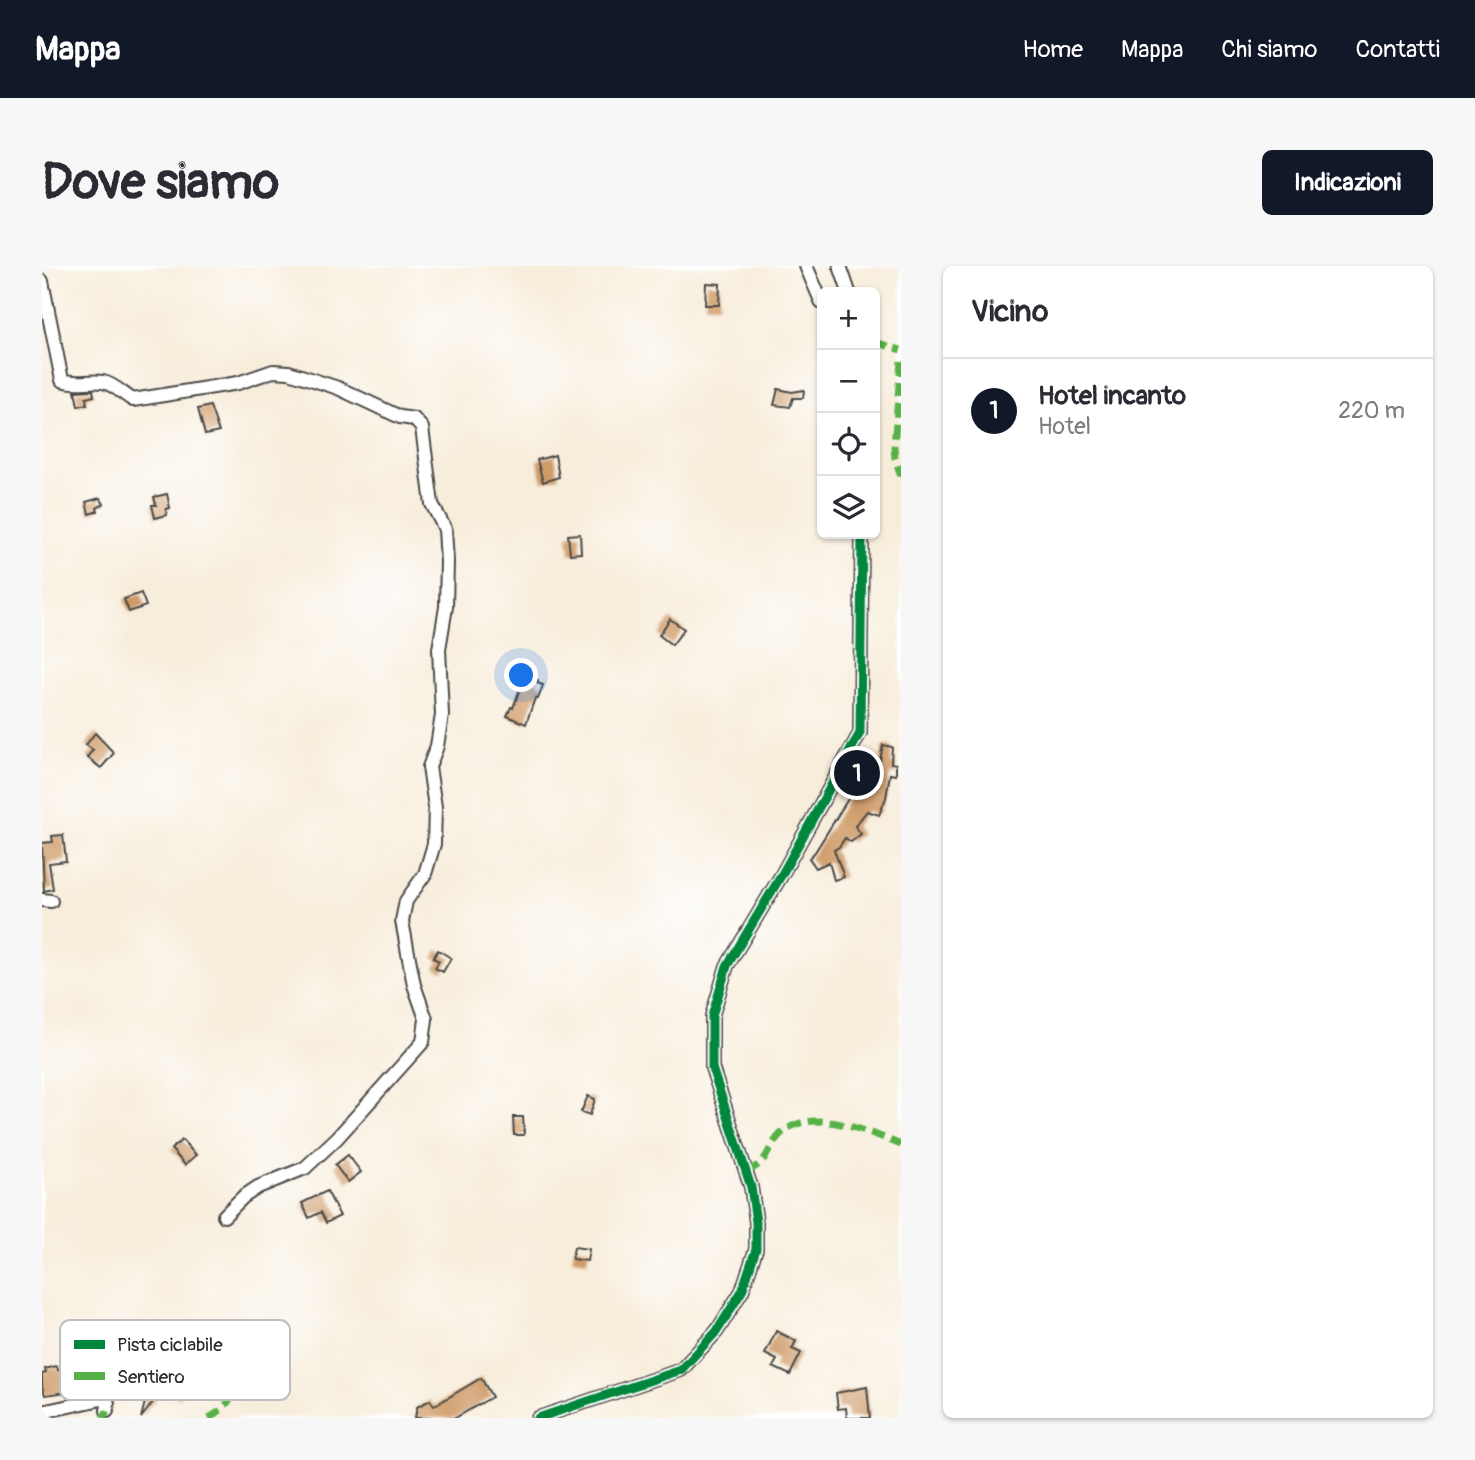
<!DOCTYPE html>
<html lang="it">
<head>
<meta charset="utf-8">
<style>
	body { margin:0; font-family:Pangolin,sans-serif; background:#f7f7f7; color:#2b2b33 }
	.controls { position:absolute; right:21px; top:21px; display:grid; overflow:hidden; border-radius:10px; box-shadow:0 2px 5px #0004 }
	.controls button { width:63px; height:63px; display:grid; place-items:center; padding:0; border:0; border-bottom:2px solid #e1e1e2; background:#fff; color:#2b2b33; font:35px sans-serif }
	.you { position:absolute; left:480px; top:410px; width:24px; height:24px; margin:-18px; border:5px solid #fff; border-radius:50%; background:#1a73e8; box-shadow:0 0 0 10px #1a73e833 }
	.badge { display:grid; place-items:center; width:46px; height:46px; border-radius:50%; background:#111827; color:#fff; font-size:23px; font-weight:700 }
	.pin { position:absolute; translate:-50% -50%; border:4px solid #fff; box-shadow:0 2px 7px #0006 }
	.list { margin:0; padding:0; list-style:none }
	h2 { display:flex; justify-content:space-between; align-items:center; height:91px; margin:0; padding:0 28px; font-size:30px }
	h2 small { font-size:23px; font-weight:400; color:#7c7c81 }
	.list li { display:grid; grid-template-columns:46px 1fr auto; gap:21px; align-items:center; box-sizing:border-box; height:105px; padding:0 28px; border-top:2px solid #e1e1e2 }
	.list b { display:block; font-size:26px; white-space:nowrap }
	.list p { margin:0; font-size:23px; white-space:nowrap; color:#7c7c81 }
	.list em { font-size:23px; font-style:normal; color:#7c7c81 }
	.icon { flex:none; width:38px; height:38px; fill:none; stroke:currentColor; stroke-width:2; stroke-linecap:round; stroke-linejoin:round }
	.map { position:relative; flex:none; width:859px; height:1152px; overflow:hidden; border-radius:10px }
	header { display:flex; align-items:center; gap:42px; box-sizing:border-box; height:98px; padding:0 35px; background:#111827; color:#fff }
	header strong { font-size:33px }
	nav { display:flex; gap:38px; margin-inline-start:auto; font-size:24px }
	.intro { display:flex; align-items:center; justify-content:space-between; box-sizing:border-box; height:168px; padding:0 42px }
	h1 { margin:0; font-size:49px }
	.button { padding:18px 32px; border-radius:10px; background:#111827; color:#fff; font-size:24px; font-weight:700 }
	main { display:flex; gap:42px; padding:0 42px }
	aside { flex:1; background:#fff; border-radius:10px; box-shadow:0 2px 5px #0004 }
	.map>svg:first-child { display:block }
</style>
</head>
<body>
<header>
<strong>Mappa</strong>
<nav><a>Home</a><a>Mappa</a><a>Chi siamo</a><a>Contatti</a></nav>
</header>
<div class="intro"><h1>Dove siamo</h1><a class="button">Indicazioni</a></div>
<main>
<div class="map">
<svg width="859" height="1152" viewBox="0 0 859 1152">
	<rect width="100%" height="100%" fill="#fff"/>
	<filter id="ink" filterUnits="userSpaceOnUse"><feTurbulence type="fractalNoise" baseFrequency=".0143" numOctaves="2"/><feDisplacementMap in="SourceGraphic" scale="14" xChannelSelector="R" yChannelSelector="G"/><feConvolveMatrix kernelMatrix="1 2 1 2 8 2 1 2 1" color-interpolation-filters="sRGB"/></filter>
	<filter id="wash" filterUnits="userSpaceOnUse"><feTurbulence type="fractalNoise" baseFrequency=".00686" numOctaves="4" result="noise"/><feDisplacementMap in="SourceGraphic" scale="28" xChannelSelector="R" yChannelSelector="G"/><feGaussianBlur stdDeviation="1.57" result="paint"/><feColorMatrix in="noise" values="0 0 0 0 0 0 0 0 0 0 0 0 0 0 0 0 0 1.4 0 .05"/><feComposite in="paint" operator="in"/></filter>
	<g filter="url(#wash)">
		<rect width="100%" height="100%" fill="#f7eddb"/>
		<g id="blocks">
			<g fill="#cf9c69">
				<path d="M664 17 678 18 677 39H663Z"/>
				<path d="M736 123 750 126 762 124 761 132H751L748 141 732 139Z"/>
				<path d="M51 124 52 130 44 132 45 138 36 140 33 125Z"/>
				<path d="M168 140 177 166 163 169 156 143Z"/>
				<path d="M513 189 517 211 501 216 495 194Z"/>
				<path d="M125 228 128 242 124 243 125 249 113 252 110 239H114L112 231Z"/>
				<path d="M58 232 62 238 55 242 56 245 47 248 44 236Z"/>
				<path d="M538 268 539 287 528 288 526 269Z"/>
				<path d="M99 327 104 340 87 346 82 333Z"/>
				<path d="M628 353 642 363 630 379 617 369Z"/>
				<path d="M483 409 496 414 495 417 501 419 496 433 493 432 484 458 465 450 469 441 471 442Z"/>
				<path d="M53 467 72 487 59 502 45 491 51 484 44 479Z"/>
				<path d="M841 479 850 481 849 497 854 498V509L848 508 844 532 837 549 825 545 813 560 819 568 809 576 803 572 797 581 792 584 802 611 792 614 787 596 774 602 767 592 773 586 819 512 833 520Z"/>
				<path d="M21 569 24 595 7 597 11 623 2 625 0 577 11 576 10 570Z"/>
				<path d="M396 684 409 692 401 706 393 702 397 695 391 692Z"/>
				<path d="M546 830 553 833 548 849 539 846Z"/>
				<path d="M471 851H481L482 869H472Z"/>
				<path d="M140 874 154 889 143 899 129 883Z"/>
				<path d="M306 889 319 906 306 916 293 899Z"/>
				<path d="M285 925 298 950 284 957 279 946 267 952 260 937Z"/>
				<path d="M532 981 547 983 545 995 530 993Z"/>
				<path d="M734 1065 754 1075 750 1083 759 1087 748 1109 731 1101 735 1094 723 1088Z"/>
				<path d="M125 1098 132 1103 134 1100 146 1109 143 1113 149 1117 137 1132 127 1125 123 1131 118 1127 99 1152 103 1136 92 1129 100 1118 107 1123Z"/>
				<path d="M15 1100 16 1104 31 1101 33 1109 38 1108 41 1124 3 1129 0 1120V1108L4 1107 3 1103Z"/>
				<path d="M439 1112 450 1131 413 1152H373L375 1141 388 1134 392 1140Z"/>
				<path d="M825 1121 828 1152H805L804 1142 796 1143 794 1127Z"/>
			</g>
		</g>
	</g>
	<g filter="url(#ink)">
		<use href="#blocks" fill-opacity="0" stroke="#4a4845" stroke-width="2"/>
		<g fill="none" stroke-linecap="round" stroke-linejoin="round">
			<defs>
				<g id="minor">
					<path d="M764 0 780 37"/>
					<path d="M798 0 807 26"/>
					<path d="M0 15 20 114C34 119 47 114 61 116 72 118 82 129 91 134L196 117 231 105 247 106 296 122 358 151 372 153 380 162 390 238 403 263 405 296 404 341 397 383 400 449 395 480 387 501 393 541 392 578 383 608 364 635 360 655 372 719 384 753 381 776 295 872 263 902 216 921 201 931 182 950"/>
					<path d="M0 634 9 635"/>
					<path d="M0 1146 64 1132 66 1138 65 1145"/>
					<path d="M496 1152 639 1104 675 1065 700 1025 714 983V956L709 921 670 802V750L685 700 739 610 818 467 820 268"/>
				</g>
			</defs>
			<use href="#minor" stroke="#4a4845" stroke-width="16"/>
			<use href="#minor" stroke="#fff" stroke-width="12"/>
			<g stroke="#56b246" stroke-width="7" stroke-dasharray="14 7" stroke-linecap="butt">
				<path d="M833 76 859 84"/>
				<path d="M859 95 852 181 853 192 859 210"/>
				<path d="M704 906C728 895 722 888 736 871 764 837 827 866 859 879"/>
				<path d="M61 1152 65 1145"/>
				<path d="M167 1152C185 1142 191 1131 199 1112"/>
			</g>
			<defs>
				<path id="cycleway" d="M496 1152 639 1104 675 1065 700 1025 714 983V956L709 921 670 802V750L685 700 739 610 818 467 820 268"/>
			</defs>
			<use href="#cycleway" stroke="#fff" stroke-width="13"/>
			<use href="#cycleway" stroke="#00873e" stroke-width="9"/>
		</g>
	</g>
	<rect x="18" y="1054" width="230" height="80" rx="10" fill="#fff" stroke="#bfbfbf" stroke-width="2"/>
	<rect x="32" y="1074" width="31" height="9" fill="#00873e"/>
	<rect x="32" y="1106" width="31" height="8" fill="#56b246"/>
	<g font-size="19" fill="#2b2b2b">
		<text x="75" y="1085">Pista ciclabile</text>
		<text x="75" y="1117">Sentiero</text>
	</g>
</svg>
<div class="controls">
<button>+</button>
<button>−</button>
<button><svg class="icon" aria-label="locate" viewBox="0 0 24 24"><circle cx="12" cy="12" r="6"/><path d="M12 2v4M12 18v4M2 12h4M18 12h4"/></svg></button>
<button><svg class="icon" aria-label="layers" viewBox="0 0 24 24"><path d="M12 4l9 5-9 5-9-5zM3 14l9 5 9-5"/></svg></button>
</div>
<div class="you"></div>
<div class="pin badge" style="left:815px;top:507px">1</div>
</div>
<aside>
<h2>Vicino<small></small></h2>
<ul class="list">
<li><span class="badge">1</span><div><b>Hotel incanto</b><p>Hotel</p></div><em>220 m</em></li>
</ul>
</aside>
</main>
</body>
</html>
